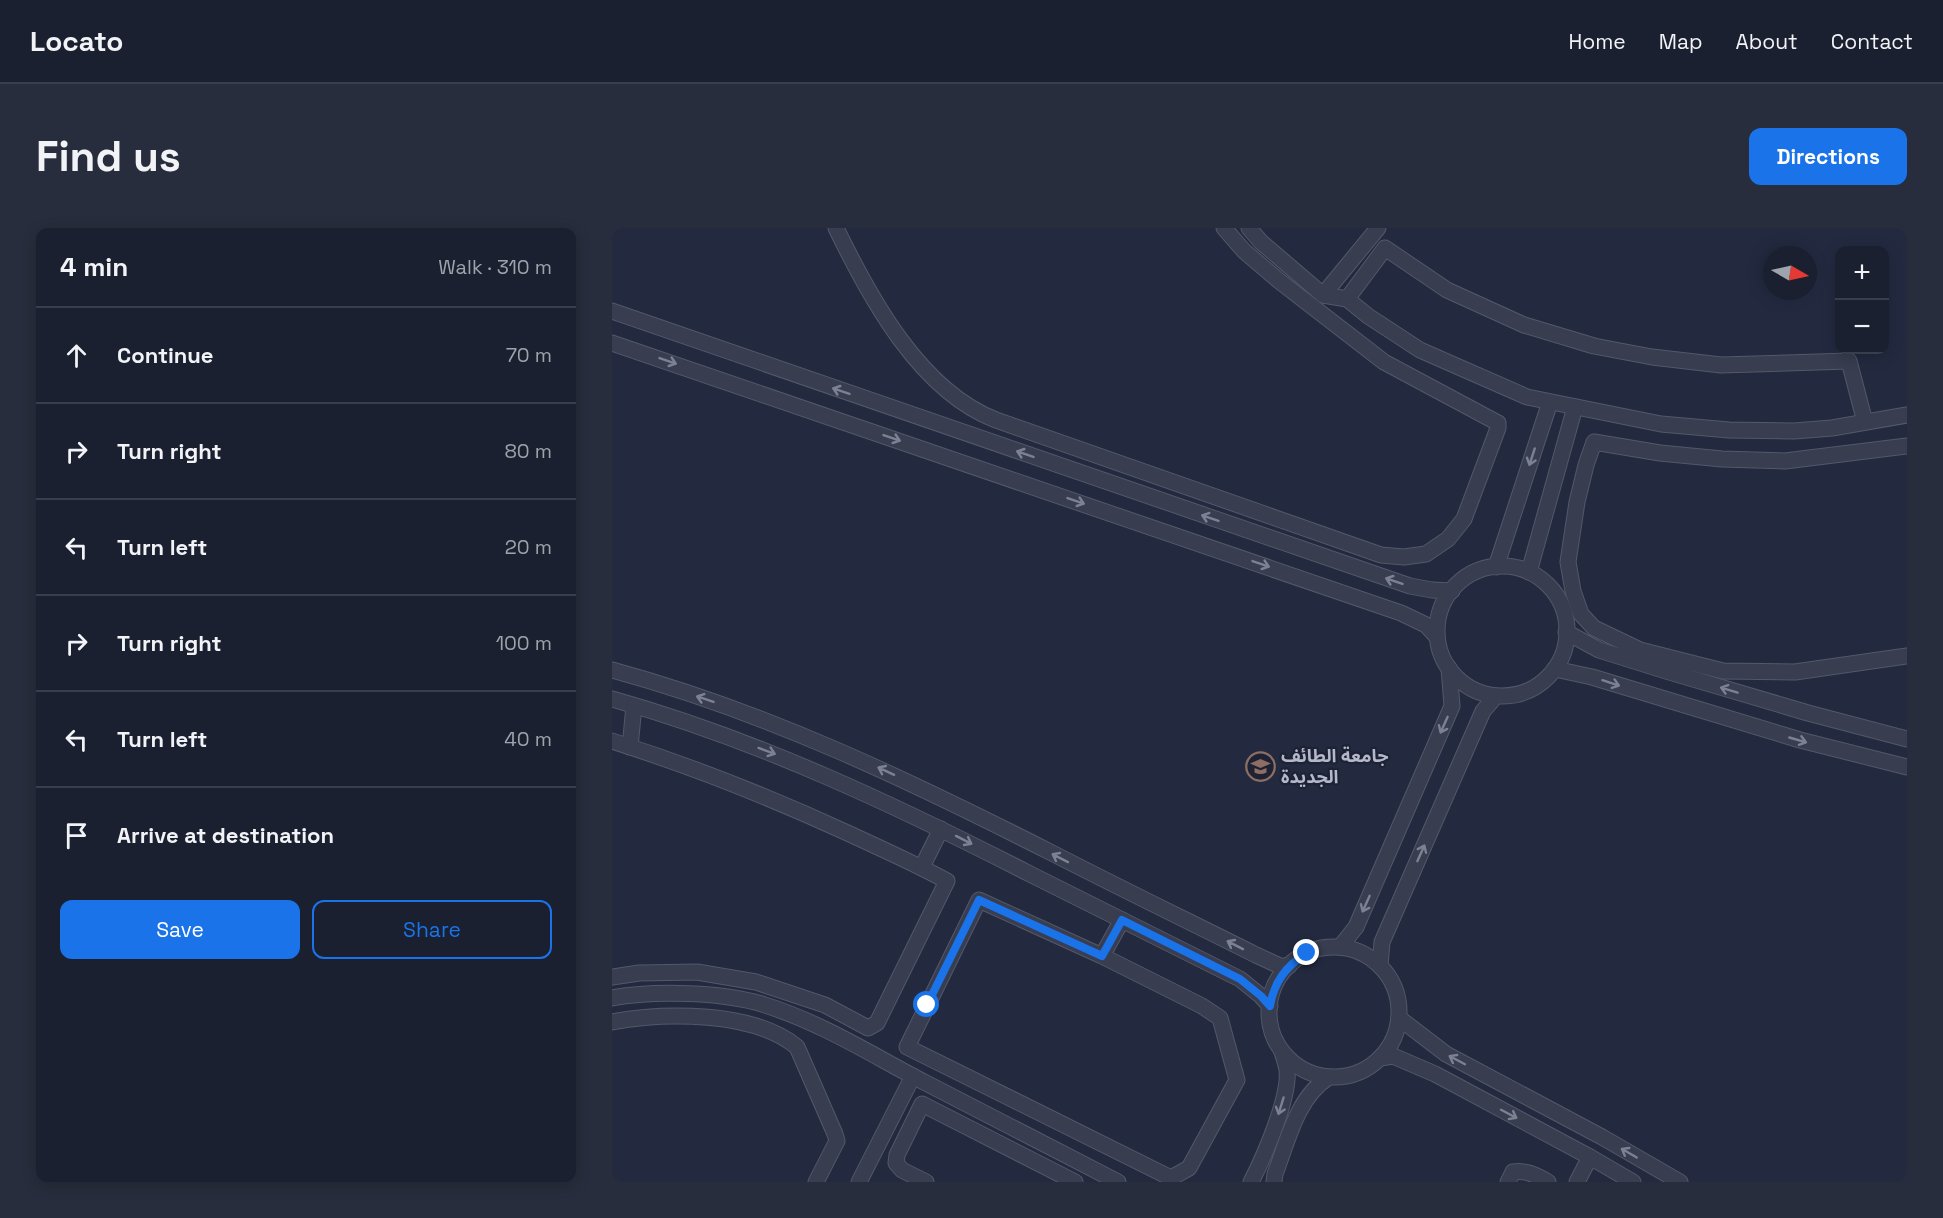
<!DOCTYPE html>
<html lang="en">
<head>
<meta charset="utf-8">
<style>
	body { margin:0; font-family:"Space Grotesk","Noto Sans Arabic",sans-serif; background:#272d3c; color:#f1f3f6 }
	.controls { position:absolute; right:18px; top:18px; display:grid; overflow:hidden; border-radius:12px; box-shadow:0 3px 15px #0003 }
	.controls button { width:54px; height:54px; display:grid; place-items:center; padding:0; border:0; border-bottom:2px solid #383e4c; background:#1a2030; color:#f1f3f6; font:30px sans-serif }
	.compass { position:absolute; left:1151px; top:18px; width:54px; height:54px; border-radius:50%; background:#1a2030; box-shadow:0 3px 15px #0003; rotate:99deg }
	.stop { position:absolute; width:18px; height:18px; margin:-14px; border:4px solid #1a73e8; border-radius:50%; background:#fff }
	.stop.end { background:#1a73e8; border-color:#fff; box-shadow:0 2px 6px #0008 }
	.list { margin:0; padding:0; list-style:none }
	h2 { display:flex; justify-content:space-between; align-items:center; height:78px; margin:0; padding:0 24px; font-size:26px }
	h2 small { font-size:20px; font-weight:400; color:#9fa3ab }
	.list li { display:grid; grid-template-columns:39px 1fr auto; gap:18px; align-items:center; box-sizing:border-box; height:96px; padding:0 24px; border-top:2px solid #383e4c }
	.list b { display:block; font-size:22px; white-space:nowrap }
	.list em { font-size:20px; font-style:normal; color:#9fa3ab }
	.actions { display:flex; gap:12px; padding:18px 24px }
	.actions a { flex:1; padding:14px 0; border:2px solid #1a73e8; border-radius:12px; text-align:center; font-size:21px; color:#1a73e8 }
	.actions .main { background:#1a73e8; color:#fff }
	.icon { flex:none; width:33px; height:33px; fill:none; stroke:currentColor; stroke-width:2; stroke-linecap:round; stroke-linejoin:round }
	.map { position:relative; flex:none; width:1295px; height:954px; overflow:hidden; border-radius:12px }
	header { display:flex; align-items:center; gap:36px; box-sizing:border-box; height:84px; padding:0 30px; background:#1a2030; border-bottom:2px solid #383e4c }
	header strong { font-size:28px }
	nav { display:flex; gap:33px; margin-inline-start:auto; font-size:21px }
	.intro { display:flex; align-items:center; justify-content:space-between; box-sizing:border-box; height:144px; padding:0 36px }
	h1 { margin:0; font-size:42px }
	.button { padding:15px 27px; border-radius:12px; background:#1a73e8; color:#fff; font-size:21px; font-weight:700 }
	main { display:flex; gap:36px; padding:0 36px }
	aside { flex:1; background:#1a2030; border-radius:12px; box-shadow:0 3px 15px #0003 }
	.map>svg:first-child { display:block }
</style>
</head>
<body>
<header>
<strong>Locato</strong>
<nav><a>Home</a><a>Map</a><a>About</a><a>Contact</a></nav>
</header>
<div class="intro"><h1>Find us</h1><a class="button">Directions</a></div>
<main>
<aside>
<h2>4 min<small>Walk · 310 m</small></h2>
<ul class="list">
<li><svg class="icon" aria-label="ahead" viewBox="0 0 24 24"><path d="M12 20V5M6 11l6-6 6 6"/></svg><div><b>Continue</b></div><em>70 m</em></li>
<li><svg class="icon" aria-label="right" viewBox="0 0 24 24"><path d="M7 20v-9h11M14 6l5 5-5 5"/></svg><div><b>Turn right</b></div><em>80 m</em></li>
<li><svg class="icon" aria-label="left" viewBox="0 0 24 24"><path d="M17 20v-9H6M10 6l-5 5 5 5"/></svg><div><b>Turn left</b></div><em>20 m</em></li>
<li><svg class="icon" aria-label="right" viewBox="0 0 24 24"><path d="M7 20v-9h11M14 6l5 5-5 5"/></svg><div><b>Turn right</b></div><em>100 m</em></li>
<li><svg class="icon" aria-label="left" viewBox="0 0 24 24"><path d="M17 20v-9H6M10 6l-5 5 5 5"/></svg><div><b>Turn left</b></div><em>40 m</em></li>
<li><svg class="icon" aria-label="arrive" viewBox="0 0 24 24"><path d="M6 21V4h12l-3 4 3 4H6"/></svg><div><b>Arrive at destination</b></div></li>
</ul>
<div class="actions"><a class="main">Save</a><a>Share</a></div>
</aside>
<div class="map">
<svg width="1295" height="954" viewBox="0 0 1295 954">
	<rect width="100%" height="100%" fill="#232a40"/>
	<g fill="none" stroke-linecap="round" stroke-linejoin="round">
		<defs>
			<g id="minor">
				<path d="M224 0C258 70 308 163 384 192L769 327 792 329 814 326 836 311 852 291 886 200V195L772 134 666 52 632 23 612 0"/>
				<path d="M637 0 649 14 711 67 735 71 756 88 808 122 915 169 1049 196 1117 202 1182 203 1220 200 1295 187"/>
				<path d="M711 67 766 0"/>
				<path d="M735 71 773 20 835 62 912 97 982 118 1040 129 1109 137 1237 133 1253 194"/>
				<path d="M0 83 798 358 820 362 840 363"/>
				<path d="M0 115 789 385 814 397 825 409"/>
				<path d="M1295 218 1173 233 1110 231 1048 225 982 214 974 237 965 274 956 334 961 363 969 386 982 400 1028 422 1111 443 1183 444 1295 428"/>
				<circle cx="890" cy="403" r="65"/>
				<path d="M884 339 938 174"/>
				<path d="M917 344 963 179"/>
				<path d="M954 404 987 422 1054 443 1196 485 1295 511"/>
				<path d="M943 441 980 449 1188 512 1295 539"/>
				<path d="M0 442C155 484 298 553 440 625 508 660 576 693 644 727L668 738H677"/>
				<path d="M0 471C146 512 283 577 418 646 488 681 558 716 628 751L649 768 658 778"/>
				<path d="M0 513C82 539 162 571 240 607 272 622 304 636 335 653L265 795 256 800 213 777 144 754 85 744 27 745 0 749"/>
				<path d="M18 519 22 478"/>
				<path d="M310 639 329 601"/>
				<path d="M728 719 744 699 840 478 837 440"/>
				<circle cx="722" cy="784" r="65"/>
				<path d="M490 728 367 672 295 819 559 950 577 940 625 852 608 790 590 778 490 728 510 692"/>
				<path d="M768 738 770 714 871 483 884 468"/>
				<path d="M0 770C42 762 113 764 153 777 210 795 260 827 312 854 377 888 442 921 506 954"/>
				<path d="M787 790 834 826 990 909 1068 954"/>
				<path d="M0 794C52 784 142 783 185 819L223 906 225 913 204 954"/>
				<path d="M768 830 781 828 823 846 978 929 1021 954"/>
				<path d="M247 954 301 848"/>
				<path d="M314 954 290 942 284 935 285 927 310 876 463 954"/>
				<path d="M639 954C652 929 678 869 675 842 674 836 672 830 670 824"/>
				<path d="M662 954 663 946C676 912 685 869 717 849"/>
				<path d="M896 954 901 944C914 942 924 947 936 954"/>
				<path d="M965 954 978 929"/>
			</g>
		</defs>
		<use href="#minor" stroke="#53586a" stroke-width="17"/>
		<use href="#minor" stroke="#383d4f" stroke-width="15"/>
	</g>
	<defs><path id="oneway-shaft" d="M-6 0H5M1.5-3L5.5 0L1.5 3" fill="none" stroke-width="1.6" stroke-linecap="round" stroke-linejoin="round" transform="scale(1.5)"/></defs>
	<g stroke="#7c8193">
		<use href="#oneway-shaft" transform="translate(56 133) rotate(19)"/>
		<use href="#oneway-shaft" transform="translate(229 163) rotate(-161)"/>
		<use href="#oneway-shaft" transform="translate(280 210) rotate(19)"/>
		<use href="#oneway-shaft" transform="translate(413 226) rotate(-161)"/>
		<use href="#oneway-shaft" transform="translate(920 229) rotate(108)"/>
		<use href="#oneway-shaft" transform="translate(464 273) rotate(19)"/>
		<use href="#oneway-shaft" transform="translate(598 290) rotate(-161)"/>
		<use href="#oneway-shaft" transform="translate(649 336) rotate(19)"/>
		<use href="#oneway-shaft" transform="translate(782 353) rotate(-161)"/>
		<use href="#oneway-shaft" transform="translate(999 455) rotate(18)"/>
		<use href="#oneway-shaft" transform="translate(1117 462) rotate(-163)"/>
		<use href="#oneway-shaft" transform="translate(93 471) rotate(-162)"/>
		<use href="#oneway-shaft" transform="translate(832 497) rotate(114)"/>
		<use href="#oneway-shaft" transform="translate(1186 512) rotate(16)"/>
		<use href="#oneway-shaft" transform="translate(155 523) rotate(20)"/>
		<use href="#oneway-shaft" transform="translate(274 543) rotate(-155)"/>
		<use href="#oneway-shaft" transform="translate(352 612) rotate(27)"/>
		<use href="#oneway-shaft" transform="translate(809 625) rotate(-66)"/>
		<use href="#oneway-shaft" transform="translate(448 630) rotate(-153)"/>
		<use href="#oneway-shaft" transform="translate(754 676) rotate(114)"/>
		<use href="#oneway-shaft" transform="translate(623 717) rotate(-153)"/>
		<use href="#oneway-shaft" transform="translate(845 832) rotate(-152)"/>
		<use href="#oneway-shaft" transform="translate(669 878) rotate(107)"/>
		<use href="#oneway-shaft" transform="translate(897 886) rotate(28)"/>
		<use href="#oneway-shaft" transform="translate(1017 925) rotate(-150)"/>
	</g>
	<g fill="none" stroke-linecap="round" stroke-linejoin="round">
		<path stroke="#1a73e8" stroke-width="8" d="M315 777 367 672 490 728 510 692 628 751 649 768 658 778C662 754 674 738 695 725"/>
	</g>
	<defs>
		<symbol id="university-ring" viewBox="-11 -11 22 22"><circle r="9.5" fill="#1d2235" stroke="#8d6e63" stroke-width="1.5"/><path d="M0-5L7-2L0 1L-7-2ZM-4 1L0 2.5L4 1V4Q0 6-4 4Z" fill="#8d6e63"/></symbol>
	</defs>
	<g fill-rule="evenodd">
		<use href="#university-ring" x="632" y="522" width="33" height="33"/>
	</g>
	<g text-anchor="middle" stroke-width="4.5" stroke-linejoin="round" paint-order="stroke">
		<g font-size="18" font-weight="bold" fill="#b4b8ca" stroke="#1d2235" text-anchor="start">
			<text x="669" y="534">جامعة الطائف<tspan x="669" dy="21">الجديدة</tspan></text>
		</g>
	</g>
</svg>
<div class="controls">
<button>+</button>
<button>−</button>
</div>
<svg class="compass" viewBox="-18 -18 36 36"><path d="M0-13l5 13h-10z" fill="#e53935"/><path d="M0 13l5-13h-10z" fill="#9fa3ab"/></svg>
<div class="stop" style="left:315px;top:777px"></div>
<div class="stop end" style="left:695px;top:725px"></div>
</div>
</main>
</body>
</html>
